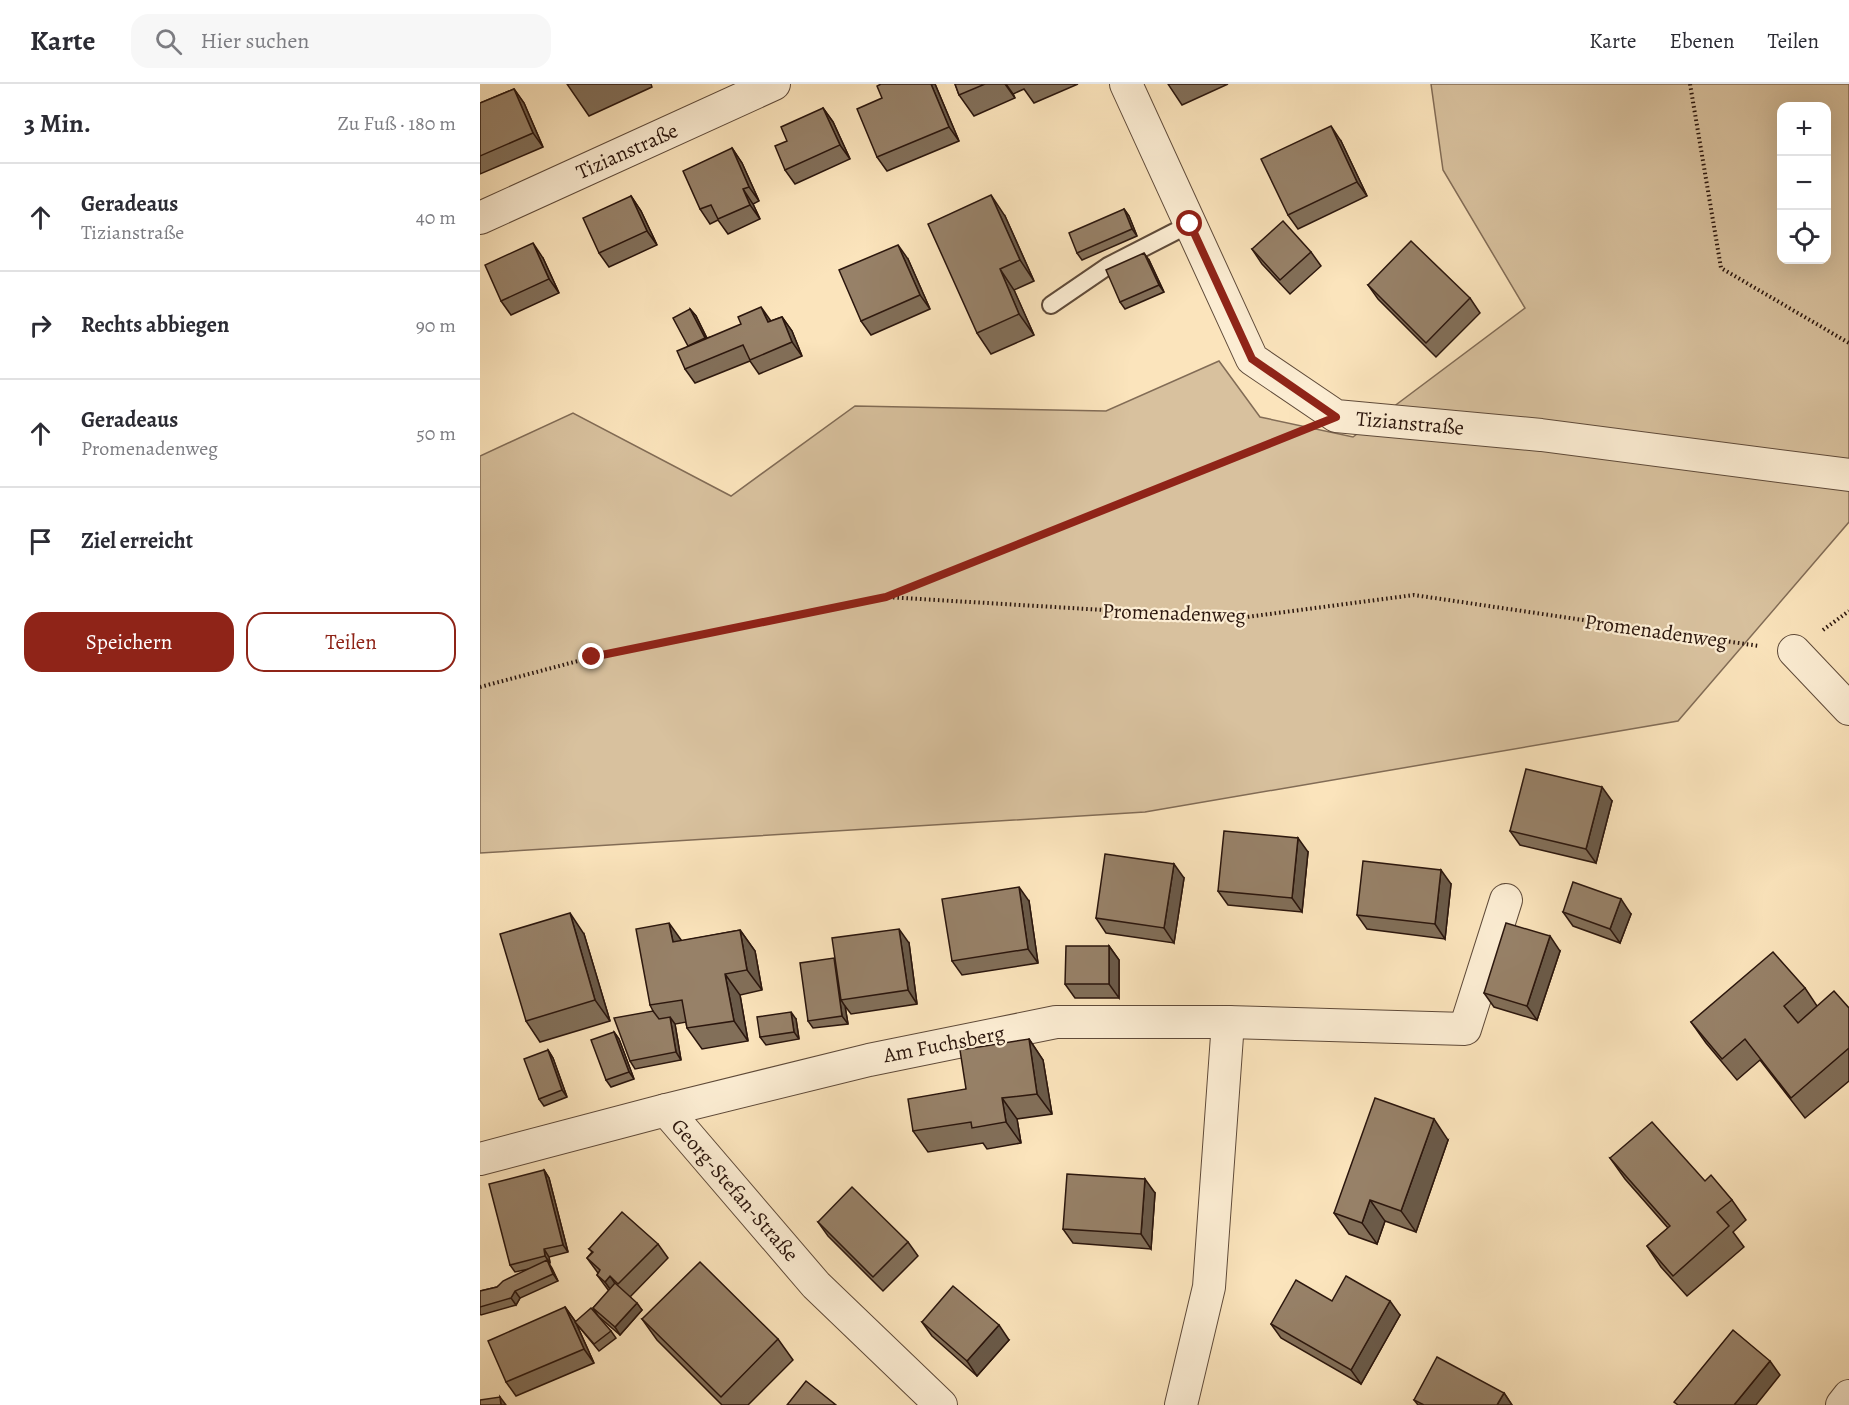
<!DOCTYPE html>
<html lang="de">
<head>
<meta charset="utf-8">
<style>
	body { margin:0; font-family:Alegreya,serif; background:#f7f7f7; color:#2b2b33 }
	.controls { position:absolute; right:18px; top:18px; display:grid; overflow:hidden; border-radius:12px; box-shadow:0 6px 24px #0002 }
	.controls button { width:54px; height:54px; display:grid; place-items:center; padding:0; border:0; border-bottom:2px solid #e1e1e2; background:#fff; color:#2b2b33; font:30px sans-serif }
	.stop { position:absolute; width:18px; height:18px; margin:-14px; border:4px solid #8f2418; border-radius:50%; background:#fff }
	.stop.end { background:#8f2418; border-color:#fff; box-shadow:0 2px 6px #0008 }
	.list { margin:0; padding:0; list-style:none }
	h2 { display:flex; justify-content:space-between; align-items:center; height:78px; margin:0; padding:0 24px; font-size:26px }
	h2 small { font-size:20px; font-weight:400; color:#7c7c81 }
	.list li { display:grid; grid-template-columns:39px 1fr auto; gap:18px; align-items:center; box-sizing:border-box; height:108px; padding:0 24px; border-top:2px solid #e1e1e2 }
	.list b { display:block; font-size:22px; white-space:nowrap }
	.list p { margin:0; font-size:20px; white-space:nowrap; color:#7c7c81 }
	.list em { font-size:20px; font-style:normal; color:#7c7c81 }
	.actions { display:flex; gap:12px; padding:18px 24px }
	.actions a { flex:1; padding:14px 0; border:2px solid #8f2418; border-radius:18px; text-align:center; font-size:21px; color:#8f2418 }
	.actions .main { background:#8f2418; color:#fff }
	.icon { flex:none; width:33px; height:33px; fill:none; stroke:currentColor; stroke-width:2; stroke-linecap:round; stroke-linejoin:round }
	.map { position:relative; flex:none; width:1369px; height:1321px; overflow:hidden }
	header { display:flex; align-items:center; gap:36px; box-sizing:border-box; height:84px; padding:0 30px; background:#fff; border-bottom:2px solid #e1e1e2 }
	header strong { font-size:28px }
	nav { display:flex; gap:33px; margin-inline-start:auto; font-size:21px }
	.search { width:420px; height:54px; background:#f7f7f7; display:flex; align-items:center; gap:15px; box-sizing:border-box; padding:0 21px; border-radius:18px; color:#7c7c81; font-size:22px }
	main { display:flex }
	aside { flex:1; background:#fff }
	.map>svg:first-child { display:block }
</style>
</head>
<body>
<header>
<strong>Karte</strong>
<div class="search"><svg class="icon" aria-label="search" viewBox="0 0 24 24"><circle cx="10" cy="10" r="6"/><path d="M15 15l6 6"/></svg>Hier suchen</div>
<nav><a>Karte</a><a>Ebenen</a><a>Teilen</a></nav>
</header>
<main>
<aside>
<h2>3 Min.<small>Zu Fuß · 180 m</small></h2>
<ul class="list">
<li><svg class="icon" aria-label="ahead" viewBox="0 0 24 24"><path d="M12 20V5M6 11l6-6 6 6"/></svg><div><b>Geradeaus</b><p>Tizianstraße</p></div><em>40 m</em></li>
<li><svg class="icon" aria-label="right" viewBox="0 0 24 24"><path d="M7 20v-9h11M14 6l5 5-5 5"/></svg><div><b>Rechts abbiegen</b></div><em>90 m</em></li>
<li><svg class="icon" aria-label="ahead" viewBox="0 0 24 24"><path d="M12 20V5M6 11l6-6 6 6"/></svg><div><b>Geradeaus</b><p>Promenadenweg</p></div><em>50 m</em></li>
<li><svg class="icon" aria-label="arrive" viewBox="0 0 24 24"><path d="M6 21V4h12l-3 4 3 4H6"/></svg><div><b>Ziel erreicht</b></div></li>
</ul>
<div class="actions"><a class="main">Speichern</a><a>Teilen</a></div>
</aside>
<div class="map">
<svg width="1369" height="1321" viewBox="0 0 1369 1321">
	<rect width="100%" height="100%" fill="#fbe4bc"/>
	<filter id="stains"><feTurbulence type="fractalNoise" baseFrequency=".00333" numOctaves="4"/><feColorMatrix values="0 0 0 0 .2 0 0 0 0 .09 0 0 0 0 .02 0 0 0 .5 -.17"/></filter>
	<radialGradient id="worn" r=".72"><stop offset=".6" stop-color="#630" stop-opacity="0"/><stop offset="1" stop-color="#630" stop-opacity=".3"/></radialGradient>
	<path fill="#d8c19e" stroke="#826c56" stroke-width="1.5" fill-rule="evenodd" d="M951 0H1369V438L1198 637 665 728 0 769V372L93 329 251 412 375 322 626 327 739 277 780 333 873 353 1045 224 963 86ZM1302 22H1346V176H1302Z"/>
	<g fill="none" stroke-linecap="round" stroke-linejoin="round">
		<defs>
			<path id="lane" d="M571 221 628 182 710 140"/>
			<g id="street">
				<path d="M646 0 772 275 856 332 1061 351 1369 391"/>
				<path d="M0 134 294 0"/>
				<path d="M1314 567 1369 625"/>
				<path d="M186 1026 389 976 576 938H748L985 945 1026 816"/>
				<path d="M0 1075 186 1026 336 1201 461 1321"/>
				<path d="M701 1321 729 1203 748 938"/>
				<path d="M1362 1321 1369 1312"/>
			</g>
		</defs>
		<use href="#lane" stroke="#5f4a39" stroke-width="20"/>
		<use href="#street" stroke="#5f4a39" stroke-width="34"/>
		<g stroke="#2b160d" stroke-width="4" stroke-dasharray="1.5 3" stroke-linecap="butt">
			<path d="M1210 0 1241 184 1369 259"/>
			<path d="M410 512 817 348"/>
			<path d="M1343 546 1369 527"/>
			<path d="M0 603 113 573 406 513 759 534 934 511 1279 562"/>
		</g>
		<use href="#lane" stroke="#fcedd3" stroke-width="16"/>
		<use href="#street" stroke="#fcedd3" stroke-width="32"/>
	</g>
	<g fill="#826f59" stroke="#2b160d" stroke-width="1.5">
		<path d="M87 0H171L172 3 109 32Z"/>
		<path d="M401 0H455L479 57 407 87 397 73 402 14Z"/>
		<path d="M475 0H598L554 19 544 5 533 10 535 14 494 32 479 11Z"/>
		<path d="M688 0H748L702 21Z"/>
		<path d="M34 5 44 19 63 63 0 90V19Z"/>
		<path d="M343 24 353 38 370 75 315 100 305 86 307 57Z"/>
		<path d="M861 57 887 112 818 145 808 131Z"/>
		<path d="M252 64 262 79 279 117 273 120 280 135 248 150 238 136 230 140 220 125Z"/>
		<path d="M151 112 161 127 177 161 129 183 119 169Z"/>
		<path d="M644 125 649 132 657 152 602 176 597 169Z"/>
		<path d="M525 132 554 197 534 206 554 251 511 270 497 249Z"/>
		<path d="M772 165 831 168 841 182 810 210 782 180Z"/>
		<path d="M63 174 79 209 31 231 21 217Z"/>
		<path d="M428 175 450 225 391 251 381 237Z"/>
		<path d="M669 176 684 208 645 225 640 218Z"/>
		<path d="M888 201 990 214 1000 229 956 273 898 215Z"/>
		<path d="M210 225 216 232 227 254 291 237 302 233 312 247 322 272 279 290 270 277 215 299 205 285 208 262Z"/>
		<path d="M1132 717 1116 779 1040 761 1030 747Z"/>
		<path d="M828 768 822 828 748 821 738 807Z"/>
		<path d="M704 794 694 859 626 849 616 834Z"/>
		<path d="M971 800 965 855 887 845 877 831Z"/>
		<path d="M549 817 558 879 482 891 472 877Z"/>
		<path d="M1083 828 1151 830 1140 859 1093 842Z"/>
		<path d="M260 846 275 867 282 906 260 911 268 957 222 965 207 944 206 938 195 940 201 976 155 985 150 977 173 927 170 921 202 857Z"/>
		<path d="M104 850 130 937 60 958 46 937Z"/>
		<path d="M429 859 437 920 371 930 365 922 368 940 333 944 328 937Z"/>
		<path d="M629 862 639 876V914H595L585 900Z"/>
		<path d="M1080 867 1057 936 1014 923 1004 909Z"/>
		<path d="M1325 904 1337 922 1369 924V997L1325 1034 1280 976 1257 996 1226 959 1211 938Z"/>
		<path d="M316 935 319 955 286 961 280 953Z"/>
		<path d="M134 948 139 955 154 995 131 1003 126 996Z"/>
		<path d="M549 955 563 976 572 1030 537 1035 541 1059 507 1065 503 1059 448 1068 433 1047Z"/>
		<path d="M68 966 73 974 87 1013 64 1022 59 1015Z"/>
		<path d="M968 1056 936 1148 905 1137 897 1160 869 1150 854 1129Z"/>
		<path d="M1130 1074 1225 1097 1252 1116 1266 1136 1253 1148 1264 1163 1207 1212 1181 1183 1167 1162 1188 1144 1145 1095Z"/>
		<path d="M64 1086 69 1094 88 1168 69 1173 70 1179 69 1180 78 1197 40 1214 36 1221 1 1231 0 1230V1207L17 1203 49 1185 35 1188 30 1181Z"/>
		<path d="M675 1109 671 1165 593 1159 583 1145Z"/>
		<path d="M338 1138 428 1158 438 1172 403 1207 348 1152Z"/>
		<path d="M178 1160 188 1174 150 1213 162 1226 140 1251 118 1232 113 1224 129 1207 117 1191 118 1189 107 1174 112 1168 109 1165Z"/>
		<path d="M852 1217 920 1231 881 1300 801 1254 791 1240Z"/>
		<path d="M85 1223 95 1237 131 1247 136 1254 119 1267 96 1239 114 1279 36 1312 26 1298Z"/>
		<path d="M162 1235 298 1255 313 1276 268 1321H242L177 1256Z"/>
		<path d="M442 1238 529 1256 497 1292 452 1252Z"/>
		<path d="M1024 1309 1032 1321H938L934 1316Z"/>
	</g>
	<g fill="#6a5a49" stroke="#2b160d" stroke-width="1.5">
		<path d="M451 0H455L479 57 469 43Z"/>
		<path d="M525 0H526L533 10 535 14Z"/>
		<path d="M34 5 44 19 63 63 53 49Z"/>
		<path d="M343 24 353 38 370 75 360 61Z"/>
		<path d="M851 42 861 57 887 112 877 98Z"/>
		<path d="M252 64 262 79 279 117 269 103Z"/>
		<path d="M263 105 273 120 280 135 270 121Z"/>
		<path d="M511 111 525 132 554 197 540 176Z"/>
		<path d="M151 112 161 127 177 161 167 147Z"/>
		<path d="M644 125 649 132 657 152 652 145Z"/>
		<path d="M53 159 63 174 79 209 69 195Z"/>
		<path d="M418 161 428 175 450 225 440 211Z"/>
		<path d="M664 169 669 176 684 208 679 201Z"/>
		<path d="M520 185 534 206 554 251 539 230Z"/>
		<path d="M281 223 291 237 288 238Z"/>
		<path d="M210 225 216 232 230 261 225 254Z"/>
		<path d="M302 233 312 247 322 272 312 258Z"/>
		<path d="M1122 703 1132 717 1116 779 1106 765Z"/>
		<path d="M818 754 828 768 822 828 812 814Z"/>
		<path d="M694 780 704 794 694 859 684 844Z"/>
		<path d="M961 786 971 800 965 855 955 840Z"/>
		<path d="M539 803 549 817 558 879 548 865Z"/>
		<path d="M1141 815 1151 830 1140 859 1130 845Z"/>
		<path d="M90 829 104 850 130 937 115 916Z"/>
		<path d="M189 839 204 860 193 858Z"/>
		<path d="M419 845 429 859 437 920 428 906Z"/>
		<path d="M260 846 275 867 282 906 267 886Z"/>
		<path d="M1070 852 1080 867 1057 936 1047 922Z"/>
		<path d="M629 862 639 876V914L629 900Z"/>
		<path d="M354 874 361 916 365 922 368 940 362 932Z"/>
		<path d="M245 890 260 911 268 957 254 937Z"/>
		<path d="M311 928 316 935 319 955 314 948Z"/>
		<path d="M190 933 195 940 201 976 196 968Z"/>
		<path d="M134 948 139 955 154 995 149 988Z"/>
		<path d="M549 955 563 976 572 1030 557 1010Z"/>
		<path d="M68 966 73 974 87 1013 82 1006Z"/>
		<path d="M522 1014 537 1035 541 1059 526 1038Z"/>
		<path d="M954 1035 968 1056 936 1148 921 1127Z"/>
		<path d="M64 1086 69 1094 88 1168 83 1161Z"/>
		<path d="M665 1095 675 1109 671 1165 661 1150Z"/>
		<path d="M890 1116 905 1137 897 1160 882 1139Z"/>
		<path d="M64 1165 69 1173 70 1179 65 1172Z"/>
		<path d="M67 1176 72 1184 78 1197 73 1190Z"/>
		<path d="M130 1192 140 1207 135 1212 125 1198Z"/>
		<path d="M35 1207 40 1214 36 1221 31 1214Z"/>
		<path d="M910 1217 920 1231 881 1300 871 1286Z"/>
		<path d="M157 1219 162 1226 140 1251 135 1243Z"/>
		<path d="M85 1223 95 1237 114 1279 104 1265Z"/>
		<path d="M519 1241 529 1256 497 1292 487 1277Z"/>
		<path d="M1290 1277 1300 1291 1276 1321H1254Z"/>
		<path d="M1024 1309 1032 1321H1017Z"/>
		<path d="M20 1313 26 1321H21Z"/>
	</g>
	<g fill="#978168" stroke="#2b160d" stroke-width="1.5">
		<path d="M401 0H451L469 43 397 73 377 25 402 14 397 2Z"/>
		<path d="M475 0H505L479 11Z"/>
		<path d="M34 5 53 49 0 72V19Z"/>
		<path d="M343 24 360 61 305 86 295 62 307 57 301 43Z"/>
		<path d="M851 42 877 98 808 131 781 75Z"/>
		<path d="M252 64 269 103 263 105 270 121 238 135 231 121 220 125 203 87Z"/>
		<path d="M511 111 540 176 520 185 539 230 497 249 448 140Z"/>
		<path d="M151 112 167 147 119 169 103 134Z"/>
		<path d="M644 125 652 145 597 169 589 149Z"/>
		<path d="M803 137 831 168 800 196 772 165Z"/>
		<path d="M931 157 990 214 946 259 888 201Z"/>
		<path d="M53 159 69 195 21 217 5 181Z"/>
		<path d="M418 161 440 211 381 237 359 186Z"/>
		<path d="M664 169 679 201 640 218 626 186Z"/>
		<path d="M281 223 288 238 302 233 312 258 270 276 263 261 205 285 197 267 261 240 258 233Z"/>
		<path d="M210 225 225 254 208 262 193 234Z"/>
		<path d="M1046 685 1122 703 1106 765 1030 747Z"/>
		<path d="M744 747 818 754 812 814 738 807Z"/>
		<path d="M625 770 694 780 684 844 616 834Z"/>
		<path d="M883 777 961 786 955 840 877 831Z"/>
		<path d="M1093 798 1141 815 1130 845 1083 828Z"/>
		<path d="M539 803 548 865 472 877 462 815Z"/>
		<path d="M90 829 115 916 46 937 20 850Z"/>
		<path d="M189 839 193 858 260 846 267 886 245 890 254 937 207 944 202 916 170 921 156 845Z"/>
		<path d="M1026 839 1070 852 1047 922 1004 909Z"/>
		<path d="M419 845 428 906 361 916 352 854Z"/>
		<path d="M586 862H629V900H585Z"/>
		<path d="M1293 868 1325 904 1304 922 1318 939 1354 907 1369 924V964L1311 1014 1265 955 1242 975 1211 938Z"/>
		<path d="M354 874 362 932 328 937 320 879Z"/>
		<path d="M173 927 179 935 190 933 196 968 150 977 134 934Z"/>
		<path d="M311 928 314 948 280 953 277 933Z"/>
		<path d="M134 948 149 988 126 996 111 956Z"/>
		<path d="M549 955 557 1010 522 1014 526 1038 492 1044 491 1038 433 1047 428 1015 486 1005 480 966Z"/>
		<path d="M68 966 82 1006 59 1015 44 975Z"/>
		<path d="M895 1014 954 1035 921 1127 890 1116 882 1139 854 1129Z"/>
		<path d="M1172 1038 1225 1097 1231 1091 1252 1116 1237 1128 1249 1142 1193 1192 1167 1162 1190 1142 1130 1074Z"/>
		<path d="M64 1086 83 1161 64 1165 65 1172 30 1181 9 1100Z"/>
		<path d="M587 1090 665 1095 661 1150 583 1145Z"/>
		<path d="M372 1103 428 1158 393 1193 338 1138Z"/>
		<path d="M142 1128 178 1160 138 1200 130 1192 125 1198 117 1191 120 1186 107 1174 113 1168 109 1165Z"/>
		<path d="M67 1176 73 1190 35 1207 31 1214 0 1223V1207L17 1203 23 1197Z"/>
		<path d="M220 1178 298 1255 241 1313 162 1235Z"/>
		<path d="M866 1192 910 1217 871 1286 791 1240 816 1196 852 1217Z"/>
		<path d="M135 1199 157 1219 135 1243 113 1224Z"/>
		<path d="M473 1202 519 1241 487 1277 442 1238Z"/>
		<path d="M85 1223 104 1265 26 1298 8 1257Z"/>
		<path d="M111 1224 131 1247 114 1260 95 1238Z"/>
		<path d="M1253 1246 1290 1277 1254 1321H1198L1194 1318Z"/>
		<path d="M957 1273 1024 1309 1017 1321H944L934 1316Z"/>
		<path d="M326 1297 356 1321H307Z"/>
		<path d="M20 1313 21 1321H0V1316Z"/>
	</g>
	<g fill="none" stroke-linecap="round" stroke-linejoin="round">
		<path stroke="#8f2418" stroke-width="8" d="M112 573 406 513 856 333 772 275 710 140"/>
	</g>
	<g text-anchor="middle" stroke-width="4.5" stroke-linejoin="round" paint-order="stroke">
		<g font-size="21" fill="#2b160d" stroke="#fcedd3">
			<text transform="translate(147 67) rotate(-24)" y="7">Tizianstraße</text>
			<text transform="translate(930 339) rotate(5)" y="7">Tizianstraße</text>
			<text transform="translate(694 529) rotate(2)" y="7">Promenadenweg</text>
			<text transform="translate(1176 547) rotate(8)" y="7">Promenadenweg</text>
			<text transform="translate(464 960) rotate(-11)" y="7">Am Fuchsberg</text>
			<text transform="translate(255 1106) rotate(49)" y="7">Georg-Stefan-Straße</text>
		</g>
	</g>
	<rect width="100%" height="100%" filter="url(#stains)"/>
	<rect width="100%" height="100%" fill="url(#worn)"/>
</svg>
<div class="controls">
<button>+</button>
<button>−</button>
<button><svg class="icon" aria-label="locate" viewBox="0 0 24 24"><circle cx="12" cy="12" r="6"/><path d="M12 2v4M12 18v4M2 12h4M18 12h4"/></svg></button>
</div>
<div class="stop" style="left:710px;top:140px"></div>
<div class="stop end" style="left:112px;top:573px"></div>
</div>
</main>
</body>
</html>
